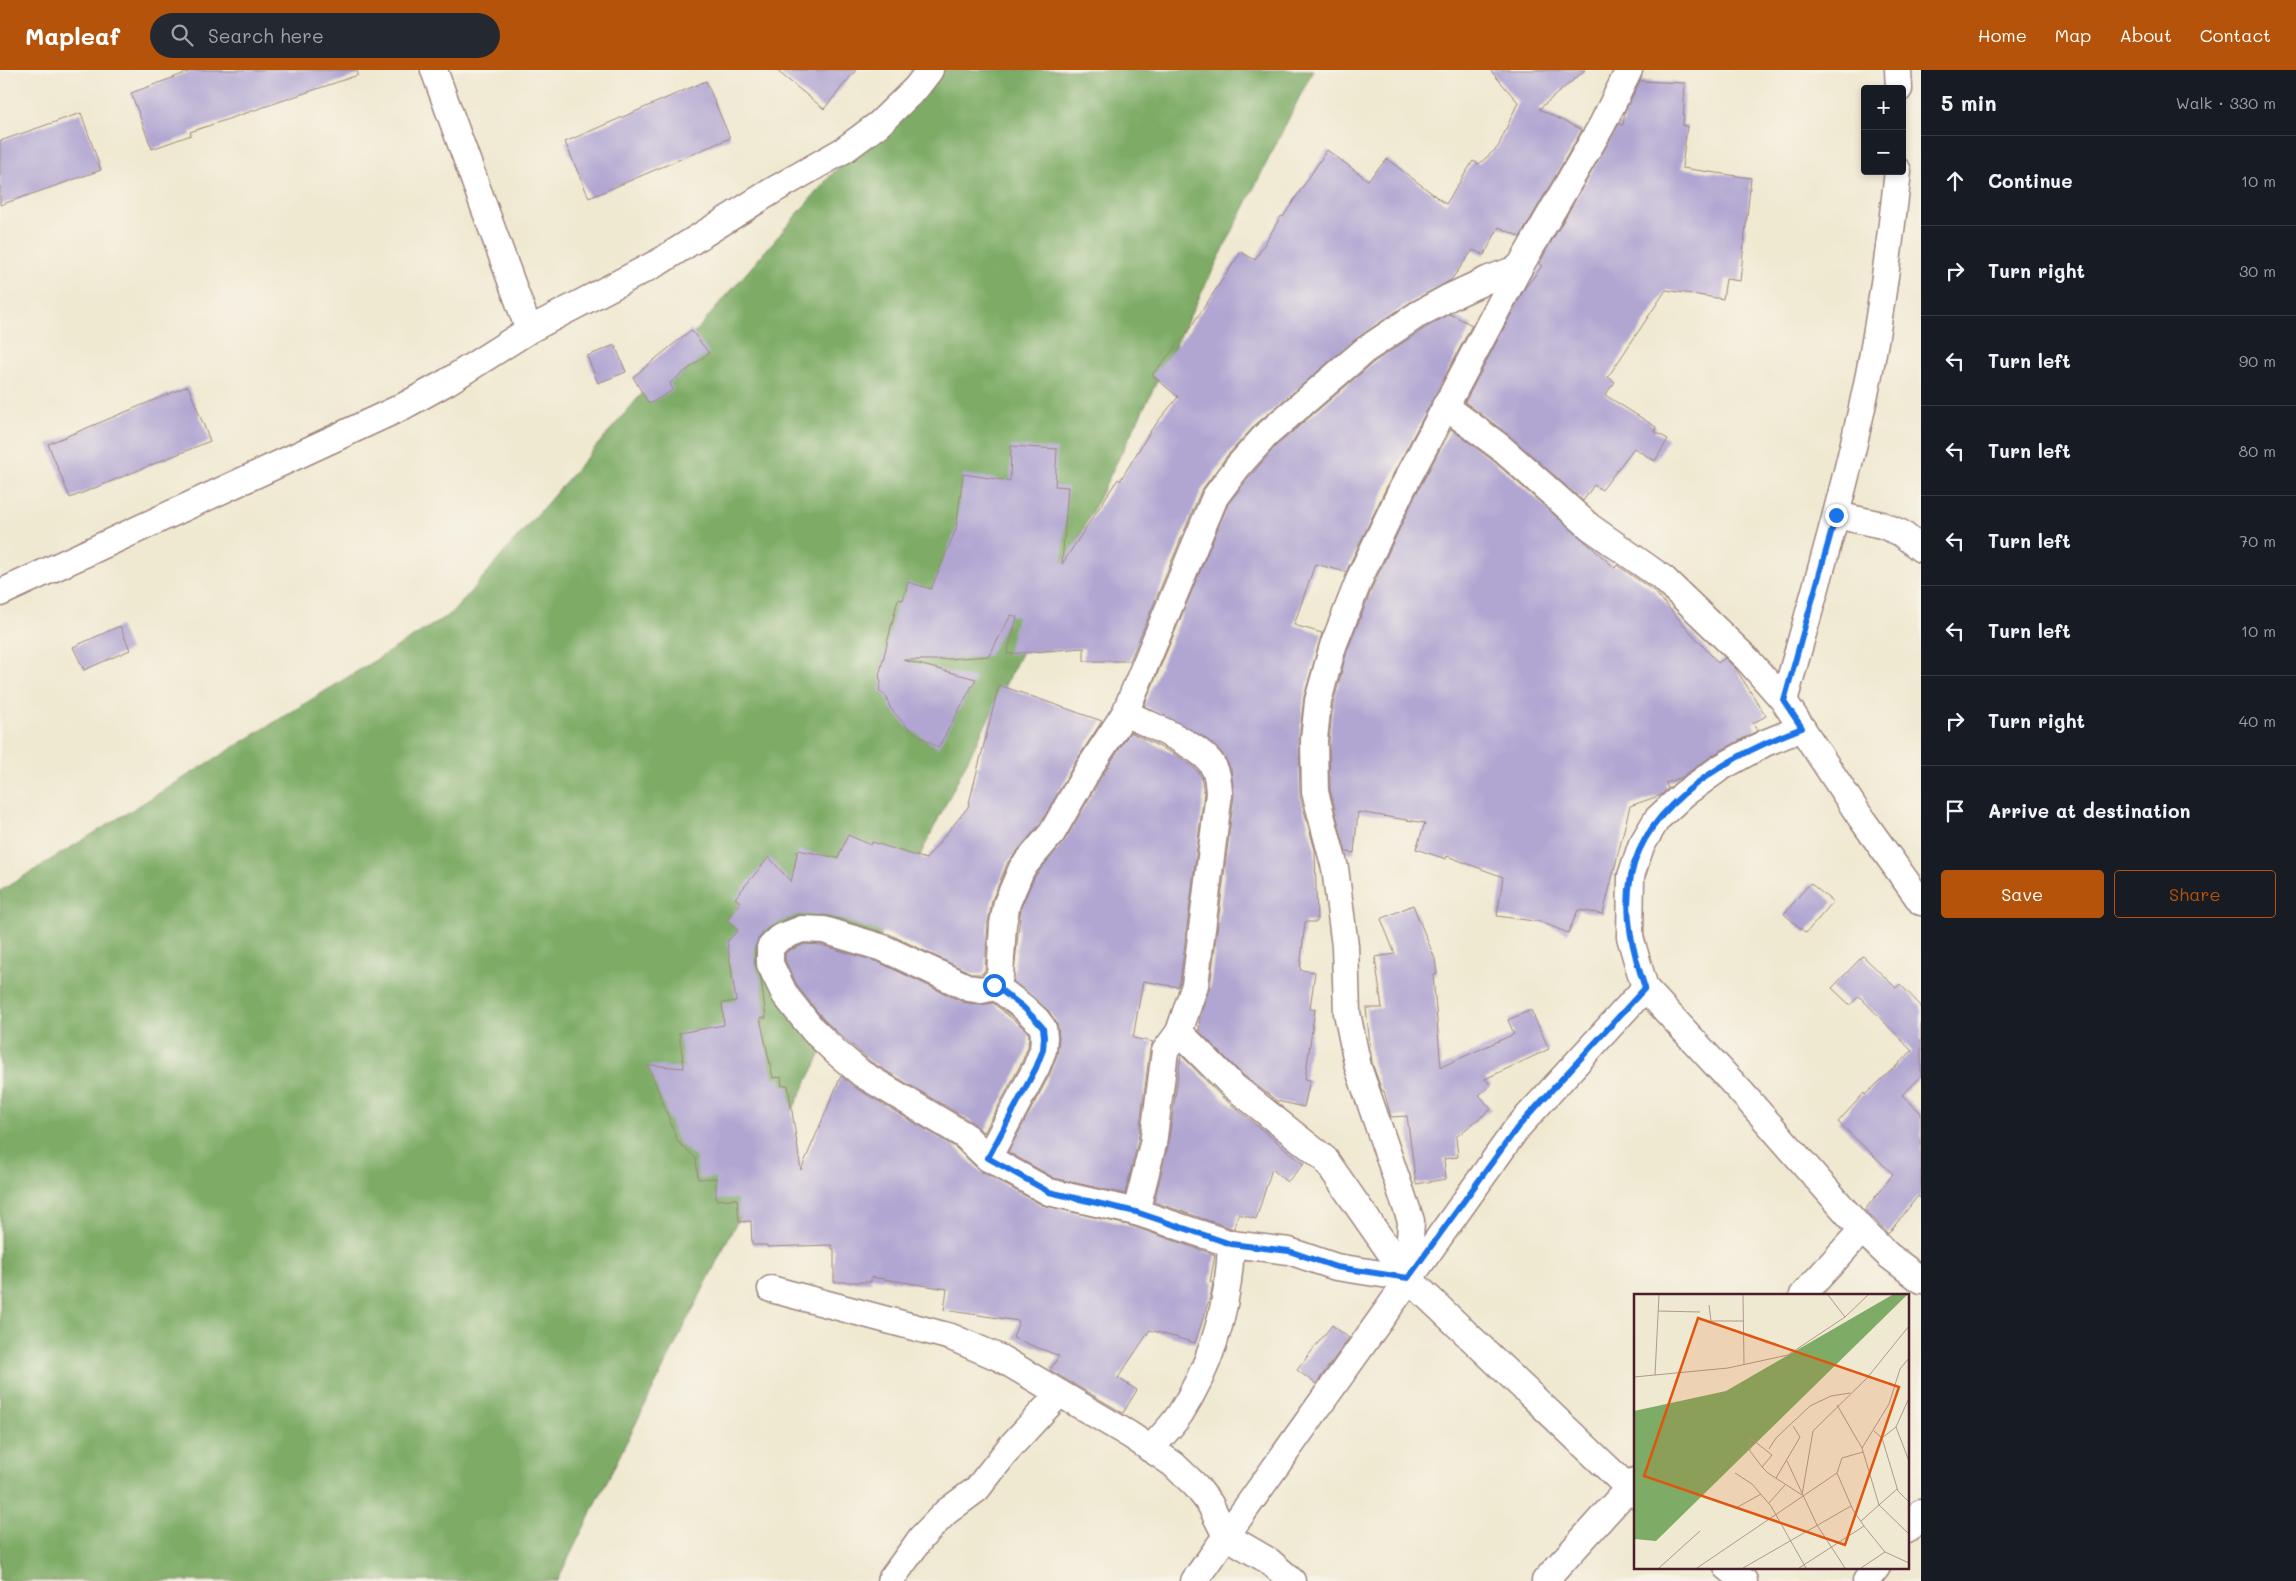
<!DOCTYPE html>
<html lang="en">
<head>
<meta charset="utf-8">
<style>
	body { margin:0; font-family:Mali,sans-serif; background:#242831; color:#f1f3f6 }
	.controls { position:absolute; right:15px; top:15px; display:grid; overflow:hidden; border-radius:5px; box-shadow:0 2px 8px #0003 }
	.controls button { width:45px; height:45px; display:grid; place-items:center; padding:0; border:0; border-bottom:1px solid #363941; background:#171b24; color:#f1f3f6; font:25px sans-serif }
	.stop { position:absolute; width:15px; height:15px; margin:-11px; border:4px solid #1a73e8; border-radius:50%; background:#fff }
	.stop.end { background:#1a73e8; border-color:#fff; box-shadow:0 1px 5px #0008 }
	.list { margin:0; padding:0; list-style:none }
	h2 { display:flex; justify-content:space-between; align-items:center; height:65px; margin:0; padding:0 20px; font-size:21px }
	h2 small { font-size:16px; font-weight:400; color:#9ea1a6 }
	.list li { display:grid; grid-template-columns:32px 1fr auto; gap:15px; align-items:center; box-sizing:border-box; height:90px; padding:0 20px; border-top:1px solid #363941 }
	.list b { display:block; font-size:19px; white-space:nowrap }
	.list em { font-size:16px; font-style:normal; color:#9ea1a6 }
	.actions { display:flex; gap:10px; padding:15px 20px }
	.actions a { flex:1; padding:11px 0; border:1px solid #b45309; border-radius:5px; text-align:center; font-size:18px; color:#b45309 }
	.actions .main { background:#b45309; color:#fff }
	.icon { flex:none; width:28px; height:28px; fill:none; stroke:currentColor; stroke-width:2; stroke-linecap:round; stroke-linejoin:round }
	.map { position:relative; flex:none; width:1921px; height:1511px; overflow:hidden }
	header { display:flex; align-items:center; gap:30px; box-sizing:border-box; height:70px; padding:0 25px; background:#b45309; color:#fff }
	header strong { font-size:24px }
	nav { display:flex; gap:28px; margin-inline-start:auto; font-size:18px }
	.search { width:350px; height:45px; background:#242831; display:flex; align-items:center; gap:12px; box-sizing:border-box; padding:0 18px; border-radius:28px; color:#9ea1a6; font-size:19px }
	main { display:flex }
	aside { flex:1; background:#171b24 }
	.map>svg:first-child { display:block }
</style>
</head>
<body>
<header>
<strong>Mapleaf</strong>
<div class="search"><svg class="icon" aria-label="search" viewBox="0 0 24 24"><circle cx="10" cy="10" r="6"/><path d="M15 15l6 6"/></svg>Search here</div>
<nav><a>Home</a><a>Map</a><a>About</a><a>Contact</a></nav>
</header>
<main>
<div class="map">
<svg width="1921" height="1511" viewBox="0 0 1921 1511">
	<rect width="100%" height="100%" fill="#f7f3e8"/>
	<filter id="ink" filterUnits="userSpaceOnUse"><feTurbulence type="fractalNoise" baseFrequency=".02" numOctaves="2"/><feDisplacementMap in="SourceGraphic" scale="10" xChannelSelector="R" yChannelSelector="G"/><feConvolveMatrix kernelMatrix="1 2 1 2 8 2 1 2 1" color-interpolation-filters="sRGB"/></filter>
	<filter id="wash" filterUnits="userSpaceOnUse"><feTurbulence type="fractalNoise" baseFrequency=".0096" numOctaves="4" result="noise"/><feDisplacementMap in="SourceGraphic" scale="20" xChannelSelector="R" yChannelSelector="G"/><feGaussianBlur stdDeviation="1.12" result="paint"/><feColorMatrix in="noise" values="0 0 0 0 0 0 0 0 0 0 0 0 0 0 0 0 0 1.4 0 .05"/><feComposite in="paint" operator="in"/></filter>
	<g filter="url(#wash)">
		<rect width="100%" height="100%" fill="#f0e9d1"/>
		<path fill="#7eac66" stroke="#646648" d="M922 0H1313L557 1511H0V821L452 543Z"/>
		<g id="blocks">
			<g fill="#b1a6d2">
				<path d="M194 0H357L358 5 190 62 191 65 152 79 131 23Z"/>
				<path d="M776 0H856L824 39Z"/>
				<path d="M1490 0H1585L1539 39 1582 60 1520 167 1499 157 1484 185 1473 180 1451 210 1409 233 1357 268 1255 355 1227 386 1201 421 1130 591H1084V578L1007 584 1017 547 1011 545 989 586 935 590H903L976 609 938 678 908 658 890 638 886 626 879 620 881 612 879 606 898 529 903 530 908 512 931 519 956 459 963 404 1010 411 1011 376 1057 379 1055 416 1068 417 1062 494 1118 409 1120 411 1151 360 1178 327 1152 305 1186 264 1241 182 1255 190 1281 146 1283 147 1327 80 1368 110 1387 89 1446 134 1473 91 1479 94 1498 77 1518 32Z"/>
				<path d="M706 11 730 68 589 128 565 72Z"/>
				<path d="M1640 11 1685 13 1683 56H1687L1682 98 1751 108 1740 211 1726 209 1723 229 1666 220 1608 307 1615 312 1605 325 1656 357 1655 362 1668 369 1655 391 1634 378 1602 420 1594 415 1583 431 1510 366 1465 332 1525 218 1542 196 1539 194 1547 179 1619 54 1623 55 1625 41Z"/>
				<path d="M81 43 101 100 0 135V71Z"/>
				<path d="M1450 244 1472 255 1389 412 1346 502 1315 494 1294 555 1322 563 1304 627 1299 670 1300 726 1315 780 1317 852H1305L1300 900 1315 902 1310 939H1315L1305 1009 1310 1010 1304 1037 1277 1031 1243 1005 1199 961 1200 946 1210 917 1234 725 1231 699 1222 683 1204 667 1144 636 1228 434 1251 405 1276 376 1374 292 1425 258Z"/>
				<path d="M691 260 709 283 670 313 673 320 649 334 633 307Z"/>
				<path d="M615 275 626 302 598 313 587 286Z"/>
				<path d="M188 316 210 371 70 428 48 374Z"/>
				<path d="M1451 359 1491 389 1615 498 1617 495 1654 521 1718 593 1725 588 1736 599 1766 646 1753 653 1757 661 1713 685 1682 707 1666 713 1668 719 1661 725 1630 736 1603 844 1578 840 1568 863 1541 852 1497 846 1503 807 1447 786 1446 789 1416 779 1425 753 1358 742 1354 783 1346 782 1330 720 1329 671 1333 634 1347 581 1375 511 1415 426Z"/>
				<path d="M120 556 130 580 84 600 73 577Z"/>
				<path d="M999 615 1102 651 1076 691 1040 754 1008 792 992 830 988 853 985 900 982 904H973L889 864 828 846 797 845 768 858 759 868 755 877V894L761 909 766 948H760L773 1008 781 1007 782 1016 788 1015 801 1100 841 1006 854 1017 955 1077 980 1101 1042 1135 1132 1156 1215 1185 1210 1212H1213L1211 1224 1195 1273 1150 1260 1118 1308 1137 1320 1123 1343 1050 1300 1059 1286 1013 1268 1019 1251 944 1240 947 1219 871 1207V1212H834V1179H832V1175L767 1177V1175H752L751 1151 739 1152 737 1129 716 1130V1108L698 1109 696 1088 678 1072 648 995 684 998 679 963 724 955 722 933 736 931 727 872 738 860 727 850 741 833 735 828 769 787 791 812 798 780 838 788 848 765 871 775 872 772 926 789 968 737Z"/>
				<path d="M1130 662 1176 685 1194 697 1201 706 1204 723 1180 912 1178 917 1143 911 1133 968 1153 972 1150 979 1138 1071 1125 1124 1054 1108 1008 1082 1050 1004 1057 985 1059 968 1058 956 1049 941 1013 911 1021 837 1035 806 1065 770 1102 706Z"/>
				<path d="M1810 813 1833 832 1806 863 1784 844Z"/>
				<path d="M1413 835 1435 889 1437 904 1433 905 1441 997 1514 964 1508 950 1531 940 1549 979 1485 1009 1491 1015 1479 1025 1491 1039 1456 1067 1458 1087 1444 1089 1446 1109 1416 1114 1407 1046 1391 1047 1384 1021H1382L1372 993 1366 938H1382L1375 887 1395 884 1381 849Z"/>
				<path d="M804 874 821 875 878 892 963 932 979 935 993 933 1026 960 1029 964 1028 977 1022 992 984 1063 972 1052 871 992 824 950 798 917 785 891V884L788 881Z"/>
				<path d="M1863 886 1896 918 1900 914 1921 936V1007L1902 1025 1921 1043V1129L1918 1126 1888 1164 1865 1140 1893 1104 1838 1052 1864 1023 1865 1025 1912 981 1859 926 1850 935 1832 918Z"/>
				<path d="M1181 985 1222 1027 1304 1094 1287 1112 1272 1099 1256 1149 1238 1144 1234 1159 1154 1132 1168 1076Z"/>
				<path d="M1332 1255 1349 1268 1316 1314 1297 1300Z"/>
			</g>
		</g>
	</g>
	<g filter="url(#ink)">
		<use href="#blocks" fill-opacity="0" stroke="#9d847e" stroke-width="1"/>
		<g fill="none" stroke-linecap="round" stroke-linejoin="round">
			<defs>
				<g id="street">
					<path d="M434 0 529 260"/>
					<path d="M1898 0 1899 19"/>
					<path d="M1445 336 1500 377 1590 457 1664 509 1747 589 1784 631 1861 748 1921 832"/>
					<path d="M1836 445 1882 455 1901 463 1921 479"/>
					<path d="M0 523 402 337 447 312 529 260 659 192 772 121 844 80 879 54 916 18 930 0"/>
					<path d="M1784 631C1813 527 1844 424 1866 319 1881 247 1890 174 1898 101"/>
					<path d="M1125 643C1147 654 1198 674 1211 693 1218 702 1218 712 1219 723L1195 915 1179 962 1165 981 1153 1074 1136 1142"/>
					<path d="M1802 658 1765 673 1720 698 1684 724 1657 749 1641 776 1631 806 1630 867 1645 918 1742 1023 1862 1160 1888 1185 1921 1210"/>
					<path d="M1179 962 1233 1016 1325 1089 1408 1208 1635 1424"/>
					<path d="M988 1088 1036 998 1043 980 1044 967 1043 958 1037 950 1023 937 994 915"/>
					<path d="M1408 1208 1336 1197 1289 1181 1231 1174 1136 1142 1049 1122 988 1088 964 1065 862 1004 837 983 813 960 785 925 770 894V878L779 868 802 859 824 860 883 878 969 918 981 920 990 918 1000 906 1003 854 1007 833 1022 798 1052 763 1089 698 1125 643 1215 427 1239 395 1266 365 1365 280 1417 245 1450 227 1489 209 1519 198"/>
					<path d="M1408 1208 1411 1151 1358 997 1347 943 1345 876 1335 798 1315 722 1314 670 1318 631 1333 576 1361 505 1402 419 1519 198 1602 55 1629 0"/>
					<path d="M771 1219 951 1267 1000 1288 1130 1365 1173 1394 1196 1416 1210 1434 1226 1466 1269 1491 1292 1511"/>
					<path d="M1803 1225 1862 1160"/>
					<path d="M1150 1379C1160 1368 1172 1356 1180 1344 1213 1292 1229 1235 1231 1174"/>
					<path d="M1907 1460 1921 1443"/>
					<path d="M1727 1497 1744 1511"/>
					<path d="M890 1511 921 1468 946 1442 977 1419 1010 1377 1059 1324"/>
					<path d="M1194 1511 1517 1058 1645 918"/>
					<path d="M1545 1511 1635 1411"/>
					<path d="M1866 1511 1877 1497"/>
				</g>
			</defs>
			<use href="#street" stroke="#9d847e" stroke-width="29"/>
			<use href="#street" stroke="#fff" stroke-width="26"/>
		</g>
	</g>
	<g fill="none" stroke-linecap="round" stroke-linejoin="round" filter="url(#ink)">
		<path stroke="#1a73e8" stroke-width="6" d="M994 915 1023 937 1036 950 1043 958 1044 967 1043 980 1036 998 988 1088 1049 1122 1136 1142 1231 1174 1289 1181 1336 1197 1408 1208 1517 1058 1645 918C1633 882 1623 844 1631 806 1646 730 1736 683 1802 658L1784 631 1836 445"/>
	</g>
	<g transform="translate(1634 1224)">
		<rect width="275" height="275" fill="#f0e9d1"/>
		<path d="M258 1H273L22 247 0 245V117L92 97Z" fill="#7eac66"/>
		<path fill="none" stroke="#ae988f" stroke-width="1" d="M109 1 110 70M194 1 211 23M75 11 77 27H110M24 17 66 18M21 81 25 1M0 83 94 74 154 61 211 23 234 1M203 111 228 154 245 211 275 240M262 133 275 167M240 137 248 144 264 197 275 208M248 144 262 133 275 104M228 154 255 110 266 75 275 64M135 155 142 144 176 112 197 102 216 99M229 158 208 164 203 179 219 216 230 232 251 258 275 269M153 167 183 231 211 274M128 173 138 161 115 143 116 157 128 173 134 179 168 201M101 179 118 190 137 212 172 274M142 184 166 143 159 132M168 201 179 137 233 84 275 32M135 209 151 191M102 214 127 200M227 227 263 195M25 274 66 237M63 274 203 179M109 274 217 212M165 274 230 232M227 274 251 258"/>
		<path fill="#e0560e" fill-opacity="0.15" stroke="#e0560e" stroke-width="2.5" d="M64 24 265 93 211 251 10 182Z"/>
		<rect width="275" height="275" fill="none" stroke="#4a1f2b" stroke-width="2.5"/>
	</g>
</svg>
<div class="controls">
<button>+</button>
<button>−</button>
</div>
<div class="stop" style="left:994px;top:915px"></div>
<div class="stop end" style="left:1836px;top:445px"></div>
</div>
<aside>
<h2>5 min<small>Walk · 330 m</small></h2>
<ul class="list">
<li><svg class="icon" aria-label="ahead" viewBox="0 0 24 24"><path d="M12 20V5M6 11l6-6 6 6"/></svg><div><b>Continue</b></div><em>10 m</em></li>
<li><svg class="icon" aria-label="right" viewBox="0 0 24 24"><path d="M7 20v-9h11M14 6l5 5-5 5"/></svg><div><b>Turn right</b></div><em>30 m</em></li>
<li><svg class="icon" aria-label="left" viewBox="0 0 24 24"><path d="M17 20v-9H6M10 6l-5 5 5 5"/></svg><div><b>Turn left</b></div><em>90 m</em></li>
<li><svg class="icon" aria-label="left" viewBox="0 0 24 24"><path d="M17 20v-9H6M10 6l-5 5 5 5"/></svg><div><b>Turn left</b></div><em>80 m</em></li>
<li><svg class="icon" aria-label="left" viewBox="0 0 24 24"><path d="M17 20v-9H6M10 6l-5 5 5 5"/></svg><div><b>Turn left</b></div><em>70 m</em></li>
<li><svg class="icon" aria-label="left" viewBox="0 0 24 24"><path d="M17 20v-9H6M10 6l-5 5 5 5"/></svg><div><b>Turn left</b></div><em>10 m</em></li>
<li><svg class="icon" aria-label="right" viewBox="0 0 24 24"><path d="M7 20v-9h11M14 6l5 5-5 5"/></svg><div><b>Turn right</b></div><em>40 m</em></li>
<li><svg class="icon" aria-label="arrive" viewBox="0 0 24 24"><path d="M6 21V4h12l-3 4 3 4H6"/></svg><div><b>Arrive at destination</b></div></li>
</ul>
<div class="actions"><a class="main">Save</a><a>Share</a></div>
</aside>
</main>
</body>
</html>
